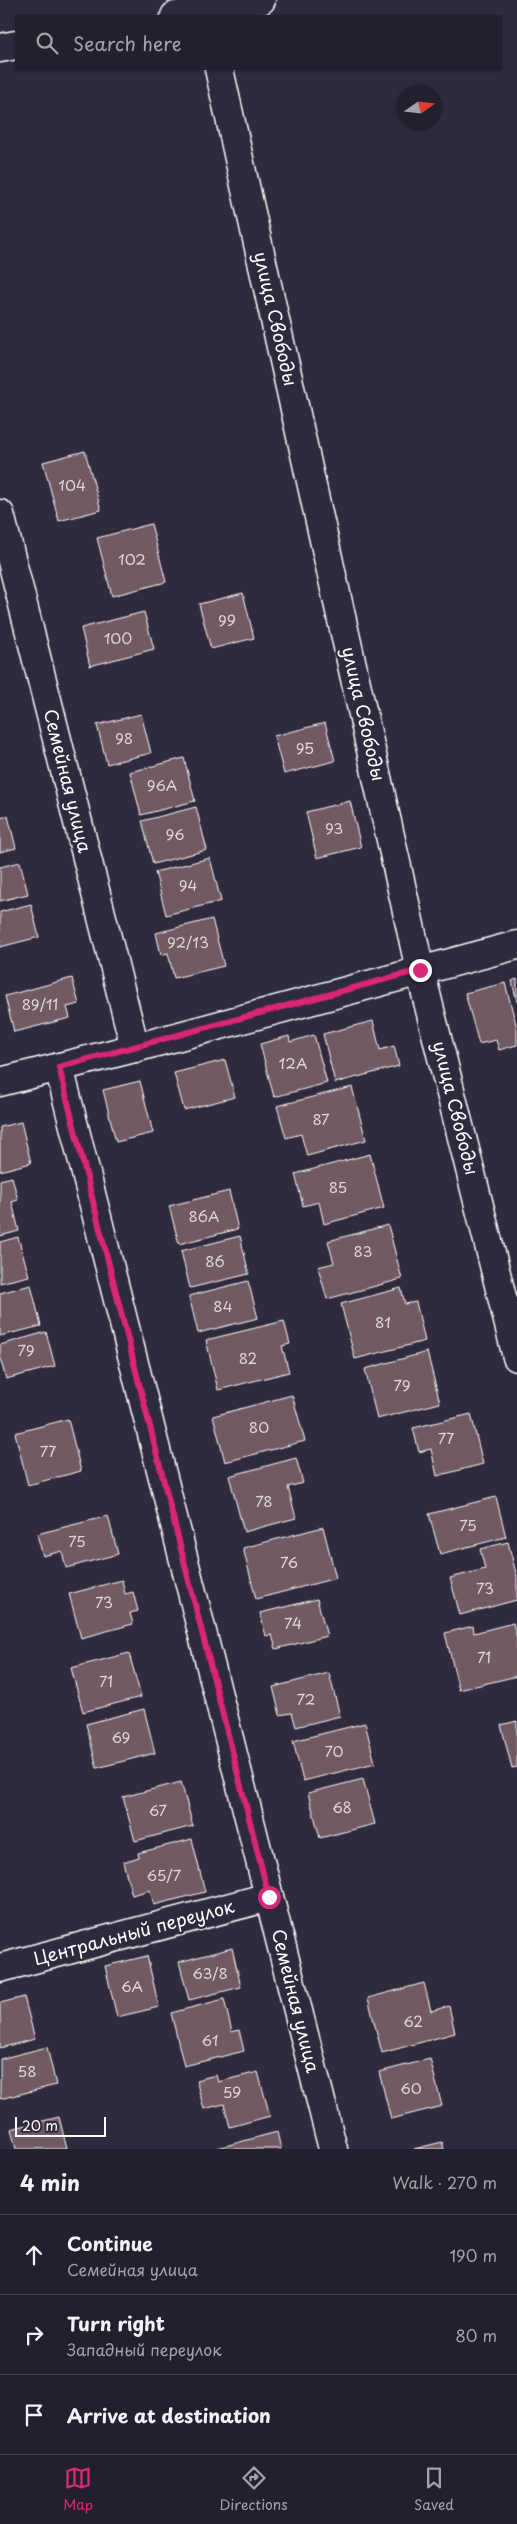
<!DOCTYPE html>
<html lang="en">
<head>
<meta charset="utf-8">
<style>
	body { margin:0; font-family:"Playpen Sans",sans-serif; background:#2f2d3a; color:#f1f3f6 }
	.compass { position:absolute; left:397px; top:85px; width:45px; height:45px; border-radius:50%; background:#23202e; box-shadow:0 1px 4px #0004; rotate:76deg }
	.scale { position:absolute; left:15px; bottom:12px; width:91px; box-sizing:border-box; padding-left:5px; border:2px solid #fff; border-top:0; font-size:14px; line-height:18px; white-space:nowrap; color:#fff; -webkit-text-stroke:4px #2f2a3d; paint-order:stroke }
	.stop { position:absolute; width:15px; height:15px; margin:-11px; border:4px solid #db2777; border-radius:50%; background:#fff }
	.stop.end { background:#db2777; border-color:#fff; box-shadow:0 1px 5px #0008 }
	.list { margin:0; padding:0; list-style:none }
	h2 { display:flex; justify-content:space-between; align-items:center; height:65px; margin:0; padding:0 20px; font-size:21px }
	h2 small { font-size:16px; font-weight:400; color:#a3a3aa }
	.list li { display:grid; grid-template-columns:32px 1fr auto; gap:15px; align-items:center; box-sizing:border-box; height:80px; padding:0 20px; border-top:1px solid #403e4a }
	.list b { display:block; font-size:19px; white-space:nowrap }
	.list p { margin:0; font-size:16px; white-space:nowrap; color:#a3a3aa }
	.list em { font-size:16px; font-style:normal; color:#a3a3aa }
	.icon { flex:none; width:28px; height:28px; fill:none; stroke:currentColor; stroke-width:2; stroke-linecap:round; stroke-linejoin:round }
	.map { position:relative; flex:none; width:517px; height:2149px; overflow:hidden }
	.search { position:absolute; background:#23202e; box-shadow:0 1px 4px #0004; left:15px; right:15px; top:15px; height:55px; display:flex; align-items:center; gap:12px; box-sizing:border-box; padding:0 18px; border-radius:0px; color:#a3a3aa; font-size:19px }
	.sheet { height:305px; background:#23202e }
	nav { display:flex; justify-content:space-around; align-items:center; box-sizing:border-box; height:70px; border-top:1px solid #403e4a; background:#23202e; font-size:14px; color:#a3a3aa }
	nav a { display:grid; justify-items:center; gap:2px }
	nav .on { color:#db2777 }
	.map>svg:first-child { display:block }
</style>
</head>
<body>
<div class="map">
<svg width="517" height="2149" viewBox="0 0 517 2149">
	<rect width="100%" height="100%" fill="#2f2a3d"/>
	<filter id="ink" filterUnits="userSpaceOnUse"><feTurbulence type="fractalNoise" baseFrequency=".02" numOctaves="2"/><feDisplacementMap in="SourceGraphic" scale="10" xChannelSelector="R" yChannelSelector="G"/><feConvolveMatrix kernelMatrix="1 2 1 2 8 2 1 2 1" color-interpolation-filters="sRGB"/></filter>
	<g filter="url(#ink)">
		<g fill="#725a64" stroke="#fff">
			<path d="M85 451 101 510 59 521 43 462Z"/>
			<path d="M151 524 166 582 112 596 97 538Z"/>
			<path d="M243 593 254 638 211 649 199 604Z"/>
			<path d="M144 612 154 649 90 666 81 628Z"/>
			<path d="M141 714 151 753 107 764 97 725Z"/>
			<path d="M325 723 335 761 284 774 274 736Z"/>
			<path d="M184 758 195 801 141 815 130 772Z"/>
			<path d="M350 801 361 847 317 858 306 812Z"/>
			<path d="M196 807 207 850 153 864 142 821Z"/>
			<path d="M8 816 16 848 0 852V818Z"/>
			<path d="M210 858 221 901 166 915 155 872Z"/>
			<path d="M20 862 28 894 0 901V867Z"/>
			<path d="M31 904 39 937 0 947V912Z"/>
			<path d="M212 919 224 966 174 978 168 953 161 955 156 933Z"/>
			<path d="M72 978 79 1004 67 1007 70 1018 14 1032 5 996Z"/>
			<path d="M517 979V1002L512 981Z"/>
			<path d="M505 983 517 1028V1045L499 1050 496 1040 479 1044 465 993Z"/>
			<path d="M373 1021 380 1050 394 1046 399 1066 335 1083 323 1034Z"/>
			<path d="M314 1035 327 1083 274 1097 260 1044 289 1036 290 1042Z"/>
			<path d="M225 1060 235 1097 184 1110 174 1073Z"/>
			<path d="M140 1081 153 1133 116 1142 103 1090Z"/>
			<path d="M352 1087 366 1140 307 1156 301 1134 286 1138 277 1106Z"/>
			<path d="M21 1122 31 1163 0 1171V1127Z"/>
			<path d="M370 1154 384 1208 324 1224 319 1202 303 1206 295 1174Z"/>
			<path d="M12 1177 18 1200 12 1202 19 1231 0 1236V1180Z"/>
			<path d="M229 1191 238 1229 179 1244 169 1206Z"/>
			<path d="M388 1225 402 1279 327 1299 318 1267 334 1263 328 1241Z"/>
			<path d="M240 1236 249 1274 190 1288 181 1251Z"/>
			<path d="M18 1237 29 1276 0 1283V1242Z"/>
			<path d="M248 1281 258 1318 198 1333 189 1296Z"/>
			<path d="M31 1285 41 1326 0 1336V1293Z"/>
			<path d="M401 1288 405 1304 416 1302 425 1341 355 1359 341 1304Z"/>
			<path d="M284 1321 290 1344 282 1346 289 1372 218 1390 206 1340Z"/>
			<path d="M46 1332 55 1366 6 1379 0 1358V1345Z"/>
			<path d="M427 1352 440 1403 377 1419 365 1369Z"/>
			<path d="M292 1395 305 1441 225 1462 213 1416Z"/>
			<path d="M471 1414 483 1464 437 1476 431 1449 419 1452 413 1428Z"/>
			<path d="M68 1419 81 1471 28 1485 15 1433Z"/>
			<path d="M296 1458 303 1483 288 1487 296 1518 244 1532 229 1476Z"/>
			<path d="M496 1497 506 1537 440 1554 429 1514Z"/>
			<path d="M108 1516 118 1554 66 1568 62 1551 43 1556 37 1534Z"/>
			<path d="M323 1527 336 1578 256 1599 243 1548Z"/>
			<path d="M508 1542 517 1577V1600L460 1615 450 1578 485 1569 480 1549Z"/>
			<path d="M122 1580 125 1594 133 1592 138 1611 130 1613 133 1624 81 1638 69 1594Z"/>
			<path d="M317 1599 327 1636 276 1649 272 1635 266 1636 260 1613Z"/>
			<path d="M513 1623 517 1639V1676L459 1690 445 1633 473 1626 474 1633Z"/>
			<path d="M129 1653 141 1697 83 1712 71 1668Z"/>
			<path d="M329 1673 340 1716 296 1727 292 1713 280 1715 273 1687Z"/>
			<path d="M144 1709 155 1753 97 1768 86 1724Z"/>
			<path d="M517 1721V1767L512 1768 501 1725Z"/>
			<path d="M365 1723 375 1763 303 1781 293 1741Z"/>
			<path d="M363 1779 375 1824 320 1838 308 1793Z"/>
			<path d="M181 1782 193 1826 135 1841 123 1797Z"/>
			<path d="M192 1839 205 1892 154 1905 150 1890 132 1895 123 1862 139 1857 138 1853Z"/>
			<path d="M232 1948 241 1987 189 2000 179 1962Z"/>
			<path d="M147 1956 159 2007 117 2017 105 1966Z"/>
			<path d="M424 1983 431 2011 449 2006 455 2033 382 2053 368 1998Z"/>
			<path d="M24 1997 35 2039 0 2048V2003Z"/>
			<path d="M224 1999 232 2032 239 2030 244 2051 184 2066 171 2013Z"/>
			<path d="M47 2047 56 2085 0 2099V2059Z"/>
			<path d="M430 2059 442 2106 391 2119 379 2072Z"/>
			<path d="M258 2072 270 2116 230 2127 224 2104 204 2109 196 2080 216 2075 218 2082Z"/>
			<path d="M59 2117 67 2149H16L11 2129Z"/>
			<path d="M277 2132 281 2149H214Z"/>
			<path d="M442 2142 444 2149H414Z"/>
		</g>
		<g fill="none" stroke-linecap="round" stroke-linejoin="round">
			<defs>
				<g id="minor">
					<path d="M175 16 261 0"/>
					<path d="M0 48 16 45"/>
					<path d="M219 69 420 970 517 1357"/>
					<path d="M0 514 135 1048"/>
					<path d="M59 1067 333 2149"/>
					<path d="M0 1082 135 1048 517 945"/>
					<path d="M0 1968 269 1897"/>
				</g>
			</defs>
			<use href="#minor" stroke="#fff" stroke-width="31"/>
			<use href="#minor" stroke="#2f2a3d" stroke-width="28"/>
		</g>
	</g>
	<g fill="none" stroke-linecap="round" stroke-linejoin="round" filter="url(#ink)">
		<path stroke="#db2777" stroke-width="6" d="M269 1897 59 1067 420 970"/>
	</g>
	<g text-anchor="middle" stroke-width="4.5" stroke-linejoin="round" paint-order="stroke">
		<g font-size="15" fill="#dcd6d8">
			<text x="72" y="491">104</text>
			<text x="132" y="565">102</text>
			<text x="227" y="626">99</text>
			<text x="118" y="644">100</text>
			<text x="124" y="744">98</text>
			<text x="305" y="754">95</text>
			<text x="162" y="791">96А</text>
			<text x="334" y="834">93</text>
			<text x="175" y="840">96</text>
			<text x="188" y="891">94</text>
			<text x="188" y="948">92/13</text>
			<text x="40" y="1010">89/11</text>
			<text x="293" y="1069">12А</text>
			<text x="321" y="1125">87</text>
			<text x="338" y="1193">85</text>
			<text x="204" y="1222">86А</text>
			<text x="363" y="1257">83</text>
			<text x="215" y="1267">86</text>
			<text x="223" y="1312">84</text>
			<text x="383" y="1328">81</text>
			<text x="26" y="1356">79</text>
			<text x="248" y="1364">82</text>
			<text x="402" y="1391">79</text>
			<text x="259" y="1433">80</text>
			<text x="446" y="1444">77</text>
			<text x="48" y="1457">77</text>
			<text x="264" y="1507">78</text>
			<text x="468" y="1531">75</text>
			<text x="77" y="1547">75</text>
			<text x="289" y="1568">76</text>
			<text x="485" y="1594">73</text>
			<text x="104" y="1608">73</text>
			<text x="293" y="1629">74</text>
			<text x="484" y="1663">71</text>
			<text x="106" y="1687">71</text>
			<text x="306" y="1705">72</text>
			<text x="121" y="1743">69</text>
			<text x="334" y="1757">70</text>
			<text x="342" y="1813">68</text>
			<text x="158" y="1816">67</text>
			<text x="164" y="1881">65/7</text>
			<text x="210" y="1979">63/8</text>
			<text x="132" y="1992">6А</text>
			<text x="413" y="2027">62</text>
			<text x="210" y="2046">61</text>
			<text x="27" y="2077">58</text>
			<text x="411" y="2094">60</text>
			<text x="232" y="2098">59</text>
		</g>
		<g font-size="18" fill="#fff" stroke="#2f2a3d">
			<text transform="translate(275 319) rotate(77)" y="6">улица Свободы</text>
			<text transform="translate(363 714) rotate(77)" y="6">улица Свободы</text>
			<text transform="translate(67 781) rotate(76)" y="6">Семейная улица</text>
			<text transform="translate(455 1108) rotate(76)" y="6">улица Свободы</text>
			<text transform="translate(134 1933) rotate(-15)" y="6">Центральный переулок</text>
			<text transform="translate(295 2001) rotate(76)" y="6">Семейная улица</text>
		</g>
	</g>
</svg>
<svg class="compass" viewBox="-18 -18 36 36"><path d="M0-13l5 13h-10z" fill="#e53935"/><path d="M0 13l5-13h-10z" fill="#a3a3aa"/></svg>
<div class="scale">20 m</div>
<div class="stop" style="left:269px;top:1897px"></div>
<div class="stop end" style="left:420px;top:970px"></div>
<div class="search"><svg class="icon" aria-label="search" viewBox="0 0 24 24"><circle cx="10" cy="10" r="6"/><path d="M15 15l6 6"/></svg>Search here</div>
</div>
<section class="sheet">
<h2>4 min<small>Walk · 270 m</small></h2>
<ul class="list">
<li><svg class="icon" aria-label="ahead" viewBox="0 0 24 24"><path d="M12 20V5M6 11l6-6 6 6"/></svg><div><b>Continue</b><p>Семейная улица</p></div><em>190 m</em></li>
<li><svg class="icon" aria-label="right" viewBox="0 0 24 24"><path d="M7 20v-9h11M14 6l5 5-5 5"/></svg><div><b>Turn right</b><p>Западный переулок</p></div><em>80 m</em></li>
<li><svg class="icon" aria-label="arrive" viewBox="0 0 24 24"><path d="M6 21V4h12l-3 4 3 4H6"/></svg><div><b>Arrive at destination</b></div></li>
</ul>
</section>
<nav>
<a class="on"><svg class="icon" aria-label="map" viewBox="0 0 24 24"><path d="M3 6l6-2 6 2 6-2v14l-6 2-6-2-6 2zM9 4v14M15 6v14"/></svg>Map</a>
<a><svg class="icon" aria-label="directions" viewBox="0 0 24 24"><path d="M12 3l9 9-9 9-9-9zM9 14v-3h6M13 9l2 2-2 2"/></svg>Directions</a>
<a><svg class="icon" aria-label="saved" viewBox="0 0 24 24"><path d="M7 4h10v16l-5-4-5 4z"/></svg>Saved</a>
</nav>
</body>
</html>
